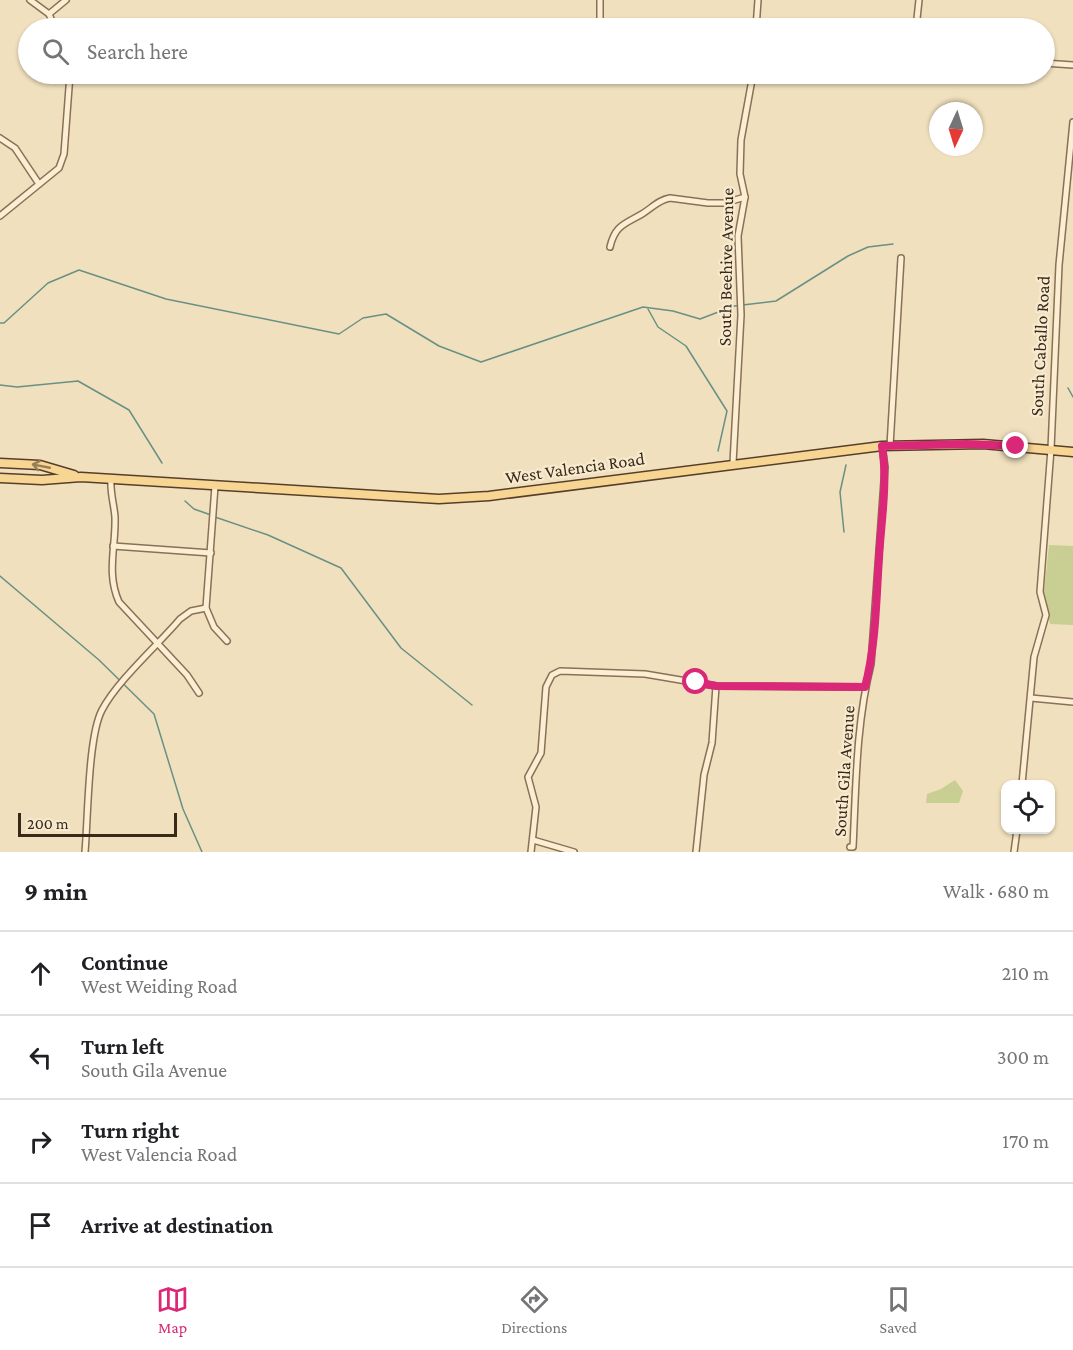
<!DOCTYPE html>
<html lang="en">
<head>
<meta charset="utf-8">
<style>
	body { margin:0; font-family:"Crimson Pro",serif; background:#f6f6f6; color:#202124 }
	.controls { position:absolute; right:18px; bottom:18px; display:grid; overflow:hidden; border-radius:12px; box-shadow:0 2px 4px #0004 }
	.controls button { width:54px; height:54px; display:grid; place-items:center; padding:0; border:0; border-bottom:2px solid #e0e0e0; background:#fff; color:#202124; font:30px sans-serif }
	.compass { position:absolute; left:929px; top:102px; width:54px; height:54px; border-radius:50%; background:#fff; box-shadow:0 2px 4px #0004; rotate:184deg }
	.scale { position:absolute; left:18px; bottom:15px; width:159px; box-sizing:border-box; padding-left:6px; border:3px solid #38291b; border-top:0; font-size:16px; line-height:21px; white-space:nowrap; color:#38291b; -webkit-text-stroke:4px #f7eace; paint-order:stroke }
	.stop { position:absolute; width:18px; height:18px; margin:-14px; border:4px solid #db2777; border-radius:50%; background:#fff }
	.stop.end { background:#db2777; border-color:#fff; box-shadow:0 2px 6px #0008 }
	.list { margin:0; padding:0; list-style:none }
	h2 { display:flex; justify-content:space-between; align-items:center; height:78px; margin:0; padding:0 24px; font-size:26px }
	h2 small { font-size:20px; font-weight:400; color:#757577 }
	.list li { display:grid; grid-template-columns:39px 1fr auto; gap:18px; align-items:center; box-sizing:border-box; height:84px; padding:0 24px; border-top:2px solid #e0e0e0 }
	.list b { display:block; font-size:22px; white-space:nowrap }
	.list p { margin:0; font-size:20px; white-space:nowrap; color:#757577 }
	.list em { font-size:20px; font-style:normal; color:#757577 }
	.icon { flex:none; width:33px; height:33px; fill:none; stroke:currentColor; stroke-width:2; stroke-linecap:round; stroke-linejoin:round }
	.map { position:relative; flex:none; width:1073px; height:852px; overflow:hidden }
	.search { position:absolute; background:#fff; box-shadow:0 2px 4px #0004; left:18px; right:18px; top:18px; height:66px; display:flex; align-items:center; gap:15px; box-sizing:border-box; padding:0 21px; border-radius:33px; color:#757577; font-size:22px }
	.sheet { height:414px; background:#fff }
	nav { display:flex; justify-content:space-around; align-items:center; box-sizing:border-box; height:84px; border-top:2px solid #e0e0e0; background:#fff; font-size:16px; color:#757577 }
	nav a { display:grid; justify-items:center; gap:3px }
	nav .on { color:#db2777 }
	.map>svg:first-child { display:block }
</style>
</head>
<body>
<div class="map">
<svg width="1073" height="852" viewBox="0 0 1073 852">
	<rect width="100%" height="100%" fill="#f0e0be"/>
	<g fill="#c9cf92">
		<path d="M1049 545 1073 546V625L1050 624 1044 592Z"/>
		<path d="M955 780 963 791 959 803H926L927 794 941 789Z"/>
	</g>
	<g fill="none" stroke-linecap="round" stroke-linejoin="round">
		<g stroke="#699085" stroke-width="1.5">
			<path d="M648 309 658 327 686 346 727 411 718 451"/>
			<path d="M0 323H4L48 283 79 270 166 299 339 334 363 318 386 314 439 346 481 362 643 307 673 311 700 319 734 306 776 301 848 256 868 247 893 244"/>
			<path d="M0 385 17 387 78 381 129 410 162 463"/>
			<path d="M1068 388 1073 397"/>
			<path d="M185 501 194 509 211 515"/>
			<path d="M215 517 268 535 341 568 401 648 472 705"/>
			<path d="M844 532 840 492 846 465"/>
			<path d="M0 576 99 660 154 714 183 809 202 852"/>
		</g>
		<defs>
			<g id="street">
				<path d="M30 0 49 14 55 28"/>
				<path d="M600 0V20L607 28"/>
				<path d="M49 14 66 0"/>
				<path d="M756 28 758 0"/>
				<path d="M916 28 919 0"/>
				<path d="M1044 63 1073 65"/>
				<path d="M0 138 15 148 39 184"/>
				<path d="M0 216 59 168 64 154 70 74"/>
				<path d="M610 247C615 225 625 224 642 214 652 208 658 200 670 198L708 203H725L745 197"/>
				<path d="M890 446 901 258"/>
				<path d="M733 463 741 315 738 236 745 197 740 174 741 140 753 74"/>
				<path d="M111 479C110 493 114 504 115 517 116 547 106 573 119 602L187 675 199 693"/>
				<path d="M215 486 206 608 214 627 227 641"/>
				<path d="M113 546 211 553"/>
				<path d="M1031 698 1073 702"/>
				<path d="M1022 784 1034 657 1046 615 1040 592 1051 449 1059 265 1073 122"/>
				<path d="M533 840 574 852"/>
				<path d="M850 847H853C856 787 856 724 871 664L885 467 882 446"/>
				<path d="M85 852C88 819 88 736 102 710 118 680 157 646 180 619L191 611 206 608"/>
				<path d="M531 852 536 807 528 777 541 753 546 687 552 675 560 671 645 674 716 686 865 687"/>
				<path d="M696 852 704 775 712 743 716 686"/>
				<path d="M1014 852 1017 830"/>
			</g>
			<g id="primary">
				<path d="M0 463 40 465 74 475"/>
				<path d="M0 478 42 480 81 477 439 499 489 496 882 446 983 444 1073 452"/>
			</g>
		</defs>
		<use href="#street" stroke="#8a7056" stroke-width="8"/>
		<use href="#primary" stroke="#573e2b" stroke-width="11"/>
		<use href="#street" stroke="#fbeed2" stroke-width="5"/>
		<use href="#primary" stroke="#f7d593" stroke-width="8"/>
	</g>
	<defs><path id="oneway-shaft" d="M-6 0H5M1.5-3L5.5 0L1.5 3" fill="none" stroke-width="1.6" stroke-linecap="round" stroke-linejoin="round" transform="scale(1.5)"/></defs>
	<use stroke="#987f57" href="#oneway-shaft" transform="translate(41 466) rotate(-169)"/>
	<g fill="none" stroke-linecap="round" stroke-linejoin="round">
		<path stroke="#db2777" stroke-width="8" d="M696 682 716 686 865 687C876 645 876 601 879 558 881 521 888 483 882 446L967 444 1016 446"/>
	</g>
	<g text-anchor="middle" stroke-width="4.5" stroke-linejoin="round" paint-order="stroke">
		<g font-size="18" fill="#38291b" stroke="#f7eace">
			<text transform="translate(726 267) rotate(-89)" y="6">South Beehive Avenue</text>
			<text transform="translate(1040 346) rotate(-87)" y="6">South Caballo Road</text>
			<text transform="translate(575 468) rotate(-8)" y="6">West Valencia Road</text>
			<text transform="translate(844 771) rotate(-86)" y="6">South Gila Avenue</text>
		</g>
	</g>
</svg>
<div class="controls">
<button><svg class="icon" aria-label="locate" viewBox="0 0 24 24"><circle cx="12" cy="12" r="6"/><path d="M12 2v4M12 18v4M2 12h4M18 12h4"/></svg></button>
</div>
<svg class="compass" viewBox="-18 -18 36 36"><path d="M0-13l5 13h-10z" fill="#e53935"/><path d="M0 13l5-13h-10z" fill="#757577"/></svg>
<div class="scale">200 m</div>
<div class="stop" style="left:696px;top:682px"></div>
<div class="stop end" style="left:1016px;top:446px"></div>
<div class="search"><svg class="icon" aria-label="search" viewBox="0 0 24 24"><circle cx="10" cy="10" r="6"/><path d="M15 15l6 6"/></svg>Search here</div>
</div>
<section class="sheet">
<h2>9 min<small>Walk · 680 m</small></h2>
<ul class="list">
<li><svg class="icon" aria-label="ahead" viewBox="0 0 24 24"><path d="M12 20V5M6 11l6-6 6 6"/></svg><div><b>Continue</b><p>West Weiding Road</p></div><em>210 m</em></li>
<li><svg class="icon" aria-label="left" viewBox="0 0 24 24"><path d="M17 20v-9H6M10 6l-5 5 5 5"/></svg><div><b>Turn left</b><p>South Gila Avenue</p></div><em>300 m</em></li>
<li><svg class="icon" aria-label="right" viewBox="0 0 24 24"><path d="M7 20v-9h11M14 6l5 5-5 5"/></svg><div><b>Turn right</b><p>West Valencia Road</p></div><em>170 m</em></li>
<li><svg class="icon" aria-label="arrive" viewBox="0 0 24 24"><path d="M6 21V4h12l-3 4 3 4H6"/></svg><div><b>Arrive at destination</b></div></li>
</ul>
</section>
<nav>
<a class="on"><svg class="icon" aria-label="map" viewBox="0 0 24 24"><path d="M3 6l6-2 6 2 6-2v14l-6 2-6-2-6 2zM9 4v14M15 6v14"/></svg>Map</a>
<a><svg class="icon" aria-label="directions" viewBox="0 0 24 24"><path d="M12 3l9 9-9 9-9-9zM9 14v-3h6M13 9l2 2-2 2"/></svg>Directions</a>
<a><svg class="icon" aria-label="saved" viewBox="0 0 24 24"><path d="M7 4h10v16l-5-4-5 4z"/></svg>Saved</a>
</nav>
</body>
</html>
